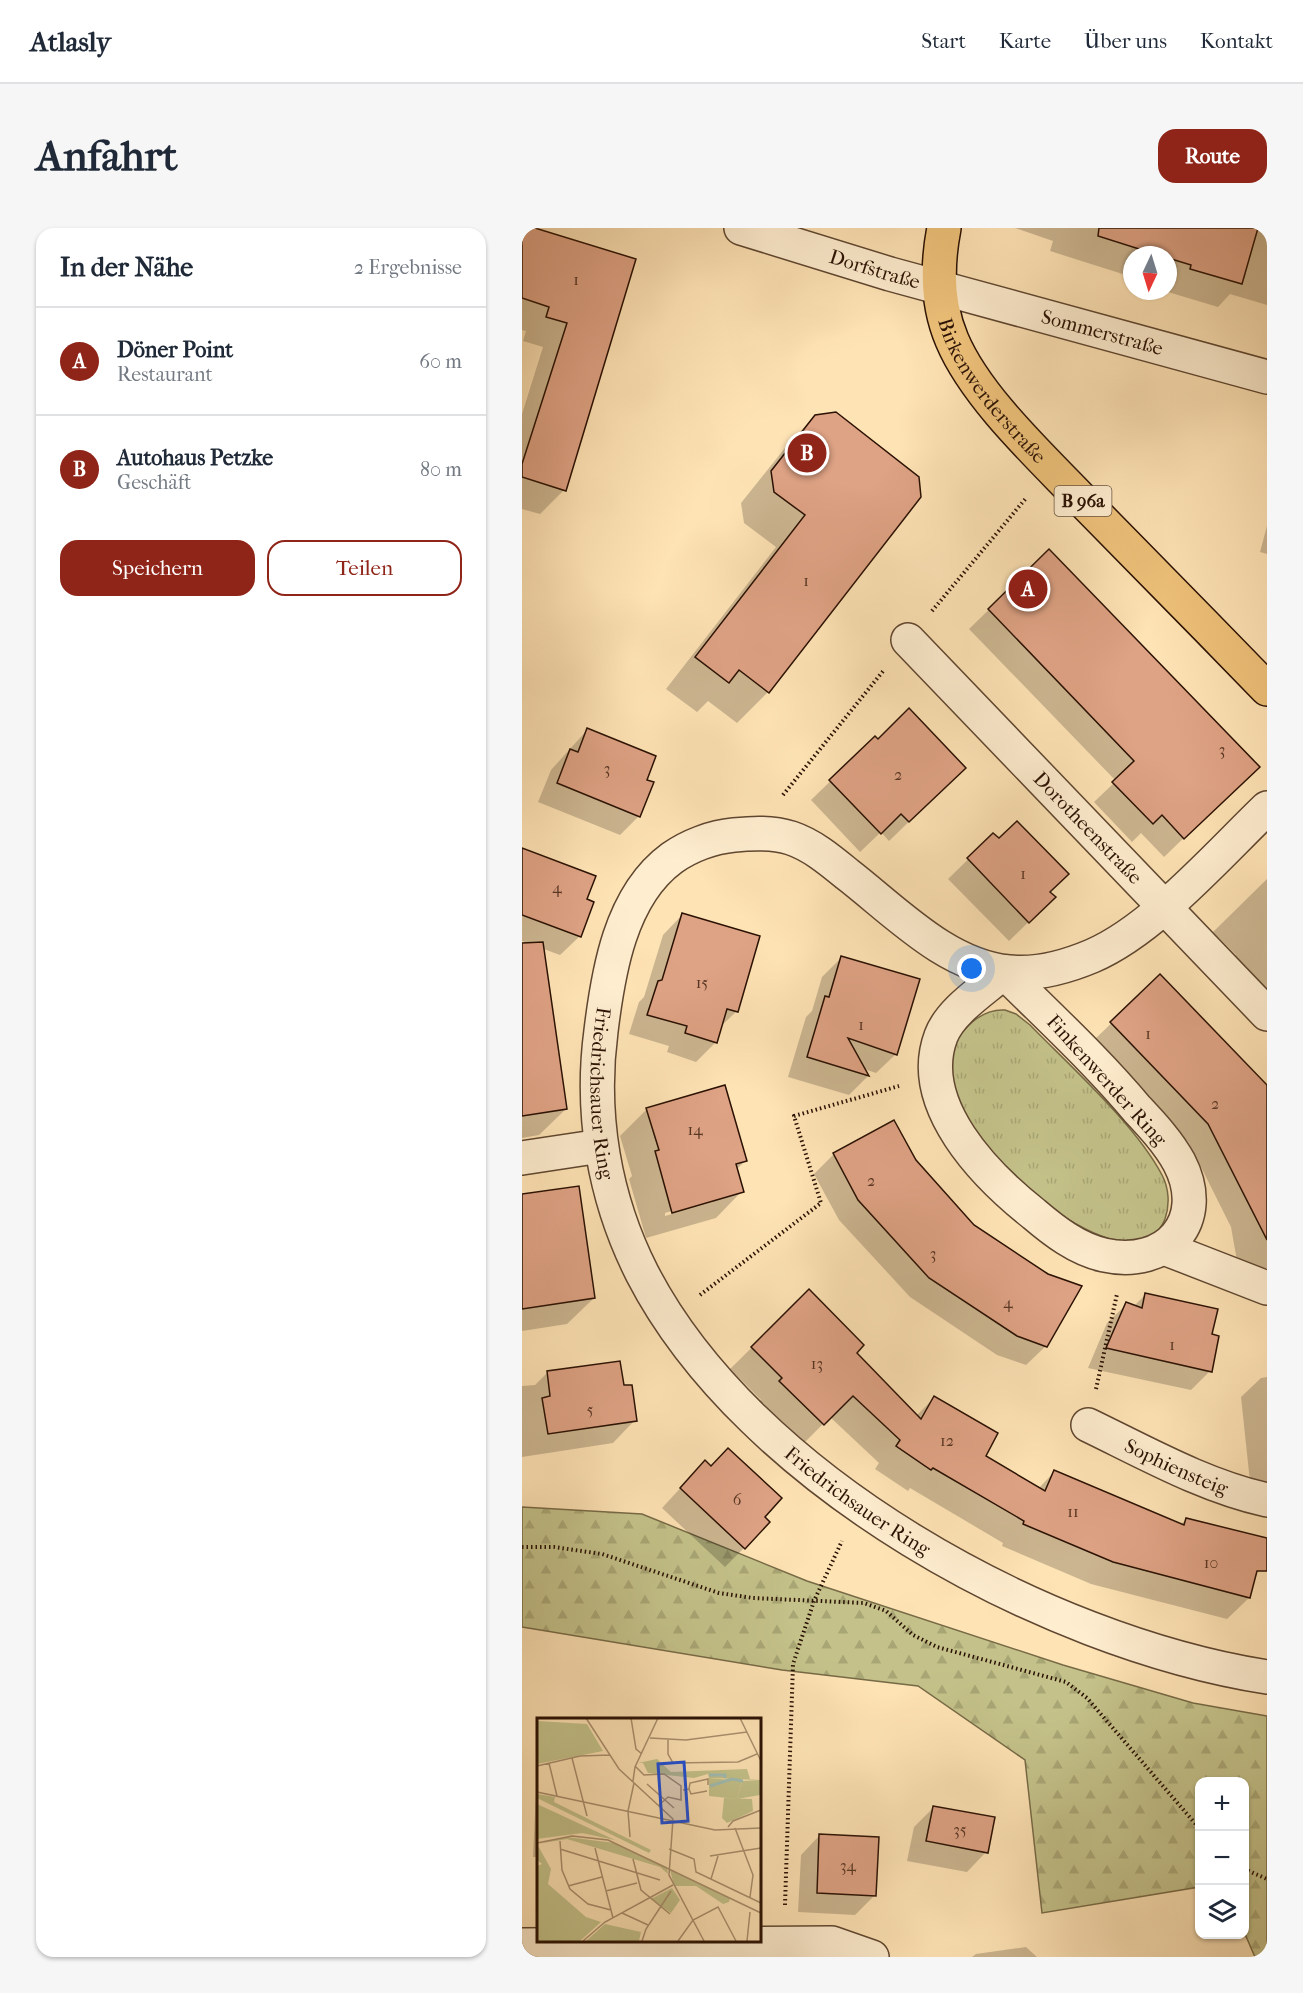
<!DOCTYPE html>
<html lang="de">
<head>
<meta charset="utf-8">
<style>
	body { margin:0; font-family:"IM FELL French Canon",serif; background:#f6f6f7; color:#1f2937 }
	.controls { position:absolute; right:18px; bottom:18px; display:grid; overflow:hidden; border-radius:12px; box-shadow:0 2px 4px #0004 }
	.controls button { width:54px; height:54px; display:grid; place-items:center; padding:0; border:0; border-bottom:2px solid #e0e1e3; background:#fff; color:#1f2937; font:30px sans-serif }
	.compass { position:absolute; left:601px; top:18px; width:54px; height:54px; border-radius:50%; background:#fff; box-shadow:0 2px 4px #0004; rotate:184deg }
	.you { position:absolute; left:450px; top:741px; width:21px; height:21px; margin:-15px; border:4px solid #fff; border-radius:50%; background:#1a73e8; box-shadow:0 0 0 9px #1a73e833 }
	.badge { display:grid; place-items:center; width:39px; height:39px; border-radius:50%; background:#8f2418; color:#fff; font-size:20px; font-weight:700 }
	.pin { position:absolute; translate:-50% -50%; border:3px solid #fff; box-shadow:0 2px 6px #0006 }
	.list { margin:0; padding:0; list-style:none }
	h2 { display:flex; justify-content:space-between; align-items:center; height:78px; margin:0; padding:0 24px; font-size:26px }
	h2 small { font-size:20px; font-weight:400; color:#747a83 }
	.list li { display:grid; grid-template-columns:39px 1fr auto; gap:18px; align-items:center; box-sizing:border-box; height:108px; padding:0 24px; border-top:2px solid #e0e1e3 }
	.list b { display:block; font-size:22px; white-space:nowrap }
	.list p { margin:0; font-size:20px; white-space:nowrap; color:#747a83 }
	.list em { font-size:20px; font-style:normal; color:#747a83 }
	.actions { display:flex; gap:12px; padding:18px 24px }
	.actions a { flex:1; padding:14px 0; border:2px solid #8f2418; border-radius:18px; text-align:center; font-size:21px; color:#8f2418 }
	.actions .main { background:#8f2418; color:#fff }
	.icon { flex:none; width:33px; height:33px; fill:none; stroke:currentColor; stroke-width:2; stroke-linecap:round; stroke-linejoin:round }
	.map { position:relative; flex:none; width:745px; height:1729px; overflow:hidden; border-radius:18px }
	header { display:flex; align-items:center; gap:36px; box-sizing:border-box; height:84px; padding:0 30px; background:#fff; border-bottom:2px solid #e0e1e3 }
	header strong { font-size:28px }
	nav { display:flex; gap:33px; margin-inline-start:auto; font-size:21px }
	.intro { display:flex; align-items:center; justify-content:space-between; box-sizing:border-box; height:144px; padding:0 36px }
	h1 { margin:0; font-size:42px }
	.button { padding:15px 27px; border-radius:18px; background:#8f2418; color:#fff; font-size:21px; font-weight:700 }
	main { display:flex; gap:36px; padding:0 36px }
	aside { flex:1; background:#fff; border-radius:18px; box-shadow:0 2px 4px #0004 }
	.map>svg:first-child { display:block }
</style>
</head>
<body>
<header>
<strong>Atlasly</strong>
<nav><a>Start</a><a>Karte</a><a>Über uns</a><a>Kontakt</a></nav>
</header>
<div class="intro"><h1>Anfahrt</h1><a class="button">Route</a></div>
<main>
<aside>
<h2>In der Nähe<small>2 Ergebnisse</small></h2>
<ul class="list">
<li><span class="badge">A</span><div><b>Döner Point</b><p>Restaurant</p></div><em>60 m</em></li>
<li><span class="badge">B</span><div><b>Autohaus Petzke</b><p>Geschäft</p></div><em>80 m</em></li>
</ul>
<div class="actions"><a class="main">Speichern</a><a>Teilen</a></div>
</aside>
<div class="map">
<svg width="745" height="1729" viewBox="0 0 745 1729">
	<defs>
		<pattern id="forest-firs" width="22" height="20" patternUnits="userSpaceOnUse" patternTransform="scale(1.5)"><rect width="22" height="20" fill="#c4c28a"/><path d="M5 1l3.5 6h-7zM16 11l3.5 6h-7z" fill="#a9a675"/></pattern>
		<pattern id="park-tufts" width="24" height="20" patternUnits="userSpaceOnUse" patternTransform="scale(1.5)"><rect width="24" height="20" fill="#c4c28a"/><path d="M3 7l-1-3M5 7V3M7 7l1-3M15 17l-1-3M17 17v-4M19 17l1-3" fill="none" stroke="#a9a675"/></pattern>
	</defs>
	<rect width="100%" height="100%" fill="#fee3b5"/>
	<filter id="stains"><feTurbulence type="fractalNoise" baseFrequency=".00333" numOctaves="4"/><feColorMatrix values="0 0 0 0 .2 0 0 0 0 .09 0 0 0 0 .02 0 0 0 .5 -.17"/></filter>
	<radialGradient id="worn" r=".72"><stop offset=".6" stop-color="#630" stop-opacity="0"/><stop offset="1" stop-color="#630" stop-opacity=".3"/></radialGradient>
	<path fill="url(#forest-firs)" stroke="#776a46" stroke-width="1.5" d="M0 1279 120 1286 285 1353 541 1437 671 1475 745 1488V1729H733L723 1706 722 1554H678L677 1659 520 1685 503 1532 396 1458 260 1442 0 1399Z"/>
	<path fill="url(#park-tufts)" stroke="#776a46" stroke-width="1.5" d="M483 782 494 786 508 797C548 838 614 897 640 947 647 960 648 977 643 991 620 1047 537 987 510 966 472 936 399 850 443 801 454 789 467 781 483 782Z"/>
	<g fill="#0003" fill-rule="evenodd">
		<path d="M0 0H8L112 32 42 262 18 286 0 281V186L21 119 1 113 4 103 0 102Z"/>
		<path d="M493 0H745V77L708 66 696 79 646 64V27H610V49L528 23 531 13Z"/>
		<path d="M294 188 398 269 246 464 215 495 186 473 175 484 144 461 254 319 222 295 219 275 263 220Z"/>
		<path d="M745 298V326L738 324Z"/>
		<path d="M527 323 716 558 642 629 619 605 610 614 572 574 594 553 447 401Z"/>
		<path d="M66 501 117 588 98 607 16 574 29 542Z"/>
		<path d="M353 510 423 559 367 613 359 604 338 624 289 572Z"/>
		<path d="M471 607 532 669 487 713 426 651Z"/>
		<path d="M0 627 63 672 58 708 38 727 0 713Z"/>
		<path d="M745 651V774L705 736 714 727 691 704Z"/>
		<path d="M160 687 215 783 197 800 193 815 174 834 145 824 147 818 107 806 117 774 122 769 141 707Z"/>
		<path d="M320 729 374 826 354 845 342 841 346 848 327 867 266 849 284 789 290 783 300 749Z"/>
		<path d="M638 748 745 862V1040L717 1044 709 999 667 915 570 814Z"/>
		<path d="M0 775 44 881 17 907 0 910Z"/>
		<path d="M125 881 223 933 214 942 220 963 194 990 124 1010 107 951 110 948 98 908ZM191 971V974L143 988V985Z"/>
		<path d="M371 894 392 933 524 1118 504 1137 475 1127 388 1069 317 992 292 946 312 926Z"/>
		<path d="M0 968 72 1070 45 1096 0 1103Z"/>
		<path d="M287 1063 333 1125 394 1188 412 1170 462 1228 516 1261 533 1243 658 1297 664 1292 727 1370 705 1391 569 1356 480 1318 481 1315 388 1260 386 1263 353 1241 357 1235 308 1189 279 1218 236 1176 239 1172 208 1141Z"/>
		<path d="M623 1067 688 1107V1143L669 1162 566 1140 585 1095 605 1076 612 1078Z"/>
		<path d="M25 1145 101 1159 113 1192 91 1215 0 1229V1158L13 1157Z"/>
		<path d="M745 1149V1268L730 1273 719 1169 739 1150Z"/>
		<path d="M164 1254 241 1289 222 1320 203 1339 140 1280Z"/>
		<path d="M16 1562V1629H11L14 1565Z"/>
		<path d="M412 1579 464 1624 445 1644 385 1633 392 1599Z"/>
		<path d="M298 1607 352 1668 333 1687 276 1684 279 1627Z"/>
		<path d="M504 1719 515 1729H450L454 1726Z"/>
	</g>
	<g fill="#dea284" stroke="#2a1103" stroke-width="1.5">
		<path d="M0 0H13L114 31 44 263 0 249V236L45 95 24 89 27 79 0 70Z"/>
		<path d="M577 0H736L720 56 668 41 669 37 646 30V27H636L576 8Z"/>
		<path d="M314 184 397 249 399 269 247 465 217 442 207 455 173 429 283 287 252 264 249 243 293 187Z"/>
		<path d="M527 321 738 539 662 611 640 587 631 596 590 554 612 533 466 381Z"/>
		<path d="M387 480 444 540 387 594 379 586 359 606 307 552 353 508 356 511Z"/>
		<path d="M65 500 134 528 125 552 132 554 118 589 35 555 48 521 56 524Z"/>
		<path d="M495 593 547 646 528 664 534 669 507 695 445 630 471 605 477 610Z"/>
		<path d="M0 620 74 648 65 671 72 674 59 709 0 687Z"/>
		<path d="M160 685 238 708 216 784 205 781 195 815 163 805 165 798 125 787 136 753 140 752Z"/>
		<path d="M21 714 45 881 0 888V715Z"/>
		<path d="M319 728 398 751 375 827 326 810 347 848 285 829 303 768 307 769Z"/>
		<path d="M638 746 745 857V1012L686 896 588 794Z"/>
		<path d="M203 857 225 933 214 936 222 964 150 985 133 923 137 922 124 880Z"/>
		<path d="M372 892 394 932 452 997 526 1046 560 1058 525 1119 495 1108 407 1050 336 972 311 925Z"/>
		<path d="M57 958 73 1070 0 1081V966Z"/>
		<path d="M287 1061 342 1117 335 1125 399 1191 412 1168 476 1205 464 1228 523 1263 532 1242 662 1297 664 1290 745 1310V1343H735L728 1370 591 1334 501 1296 502 1293 411 1240 409 1242 374 1218 378 1212 331 1168 302 1197 257 1153 260 1150 229 1119Z"/>
		<path d="M623 1065 696 1081 690 1106 697 1108 690 1144 584 1120 604 1074 620 1080Z"/>
		<path d="M98 1133 102 1157H110L115 1193 26 1206 20 1170 28 1168 25 1143Z"/>
		<path d="M206 1220 260 1270 243 1289 248 1294 223 1321 158 1260 183 1232 189 1238Z"/>
		<path d="M411 1578 473 1589 466 1625 404 1613Z"/>
		<path d="M297 1606 357 1609 354 1668 295 1665Z"/>
	</g>
	<g fill="none" stroke-linecap="round" stroke-linejoin="round">
		<defs>
			<g id="minor">
				<path id="s1" d="M219 0 368 46 745 149"/>
				<path id="s2" d="M386 412 745 786"/>
				<path id="s3" d="M745 580C697 626 631 702 570 728 544 739 516 747 487 744 424 738 373 683 325 646 308 632 290 617 269 610 250 604 231 605 212 607 190 609 167 618 150 630 98 668 86 745 79 803 68 886 82 970 120 1045 227 1253 522 1414 745 1449"/>
				<path d="M482 744C527 789 574 832 615 881 630 897 646 914 657 934 688 993 644 1041 582 1027 555 1021 532 1003 512 986 464 948 393 877 419 808 429 782 462 762 482 744Z"/>
				<path d="M0 930 79 918"/>
				<path d="M642 1020 745 1060"/>
				<path id="s4" d="M566 1197C624 1225 682 1258 745 1272"/>
				<path d="M0 1717 310 1715 350 1729"/>
			</g>
			<g id="major">
				<path id="s5" d="M422 0C415 36 415 77 430 112 454 169 518 228 561 273 622 335 684 398 745 461"/>
			</g>
		</defs>
		<use href="#minor" stroke="#5f4630" stroke-width="36"/>
		<use href="#major" stroke="#2a1103" stroke-width="36"/>
		<g stroke="#2a1103" stroke-width="4" stroke-dasharray="1.5 3" stroke-linecap="butt">
			<path d="M410 383 505 269"/>
			<path d="M261 567 362 442"/>
			<path d="M178 1067 299 975 272 888 377 858"/>
			<path d="M574 1161 595 1066"/>
			<path d="M0 1319H32L80 1326 197 1365 231 1370 342 1375 364 1383 391 1407 415 1419 544 1454 565 1470 678 1601"/>
			<path d="M722 1641 745 1651"/>
			<path d="M263 1677 271 1436 292 1373 320 1313"/>
		</g>
		<use href="#minor" stroke="#feedcf" stroke-width="33"/>
		<use href="#major" stroke="#efc27a" stroke-width="33"/>
	</g>
	<g text-anchor="middle" stroke-width="4.5" stroke-linejoin="round" paint-order="stroke">
		<g font-size="16" fill="#573523">
			<text x="54" y="57">1</text>
			<text x="284" y="358">1</text>
			<text x="700" y="527">3</text>
			<text x="85" y="546">3</text>
			<text x="376" y="552">2</text>
			<text x="501" y="651">1</text>
			<text x="35" y="665">4</text>
			<text x="180" y="760">15</text>
			<text x="339" y="802">1</text>
			<text x="626" y="811">1</text>
			<text x="693" y="881">2</text>
			<text x="173" y="907">14</text>
			<text x="349" y="958">2</text>
			<text x="411" y="1031">3</text>
			<text x="486" y="1080">4</text>
			<text x="650" y="1122">1</text>
			<text x="295" y="1141">13</text>
			<text x="68" y="1187">5</text>
			<text x="425" y="1218">12</text>
			<text x="215" y="1277">6</text>
			<text x="551" y="1289">11</text>
			<text x="689" y="1340">10</text>
			<text x="438" y="1607">35</text>
			<text x="326" y="1643">34</text>
		</g>
		<rect fill="#feedcf" stroke="#6a5340" stroke-width="1.5" x="532.5" y="258" width="57" height="30" rx="4.5"/>
		<g font-size="18" font-weight="bold" fill="#2a1103">
			<text x="561" y="279">B 96a</text>
		</g>
		<g font-size="20" fill="#2a1103" stroke="#feedcf">
			<text dy="7" stroke="none"><textPath href="#s1" startOffset="140">Dorfstraße</textPath></text>
			<text dy="7" stroke="none"><textPath href="#s1" startOffset="376">Sommerstraße</textPath></text>
			<text dy="7" stroke="none"><textPath href="#s5" startOffset="178">Birkenwerderstraße</textPath></text>
			<text dy="7" stroke="none"><textPath href="#s2" startOffset="260">Dorotheenstraße</textPath></text>
			<text transform="translate(585 852) rotate(48)" y="7">Finkenwerder Ring</text>
			<text dy="7" stroke="none"><textPath href="#s3" startOffset="954">Friedrichsauer Ring</textPath></text>
			<text dy="7" stroke="none"><textPath href="#s4" startOffset="98">Sophiensteig</textPath></text>
			<text dy="7" stroke="none"><textPath href="#s3" startOffset="1458">Friedrichsauer Ring</textPath></text>
		</g>
	</g>
	<g transform="translate(15 1490)">
		<rect width="224" height="224" fill="#fee3b5"/>
		<path d="M172 60 205 63 200 81 172 78ZM30 119 77 125 130 149 131 156 123 149 30 121 0 126Z" fill="#c4c28a"/>
		<path d="M0 3 50 6 66 33 0 46ZM120 41 134 54 210 51 213 61 223 62 172 60 171 56 157 60 111 55 106 45H101ZM0 76 18 79 17 84 114 132 112 135 0 80ZM0 86 54 111 78 122 45 115 0 121ZM0 126 14 151 11 166 49 199 64 204 43 223H0V148L5 146 0 142ZM133 151 193 180 192 184 186 186 159 168H137ZM135 170 143 182 134 195 114 181ZM68 206 104 214 102 223H49Z" fill="#c4c28a"/>
		<path d="M187 80 215 81 216 93 190 105 185 100Z" fill="#c4c28a"/>
		<path d="M223 62V77L200 81 205 63Z" fill="#c4c28a"/>
		<path fill="none" stroke="#a0bdb3" stroke-width="3" d="M172 57H188V60M173 68 195 61 206 63"/>
		<path fill="none" stroke="#a98f6e" stroke-width="1.5" d="M49 0 82 51 136 101 132 157 167 223M94 0 99 31 105 36M203 0 224 43M113 20 149 22 210 14M131 22V36L136 45 201 44 220 36M35 40 50 98M12 45 20 78M0 48 43 38 73 37M98 48 107 57 127 56 144 68V82L131 79 122 87M96 63 98 49 121 0M110 66 137 90M152 71 154 76 170 73M146 72 152 71 153 65 171 61V67M0 74 178 112 224 110M191 109 196 103 224 92M198 110 216 157 213 179M93 119 91 93 97 65M23 123 25 152 33 171 51 186 74 192M0 125 35 118 71 122 224 195M58 130 76 200M23 131 123 162M132 131 157 141 159 154 224 185M173 138 224 130M96 141 104 172 133 196M174 161 181 138M31 168 65 159M69 173 100 165M85 195 111 207M46 223 68 204 136 167M105 223 109 211 134 173M141 223 156 202 181 189 199 223M210 223 213 194"/>
		<path fill="#1d4ed8" fill-opacity="0.15" stroke="#1d4ed8" stroke-width="3" d="M147 44 151 103 125 105 121 46Z"/>
		<rect width="224" height="224" fill="none" stroke="#2a1103" stroke-width="3"/>
	</g>
	<rect width="100%" height="100%" filter="url(#stains)"/>
	<rect width="100%" height="100%" fill="url(#worn)"/>
</svg>
<div class="controls">
<button>+</button>
<button>−</button>
<button><svg class="icon" aria-label="layers" viewBox="0 0 24 24"><path d="M12 4l9 5-9 5-9-5zM3 14l9 5 9-5"/></svg></button>
</div>
<svg class="compass" viewBox="-18 -18 36 36"><path d="M0-13l5 13h-10z" fill="#e53935"/><path d="M0 13l5-13h-10z" fill="#747a83"/></svg>
<div class="you"></div>
<div class="pin badge" style="left:506px;top:361px">A</div>
<div class="pin badge" style="left:285px;top:225px">B</div>
</div>
</main>
</body>
</html>
